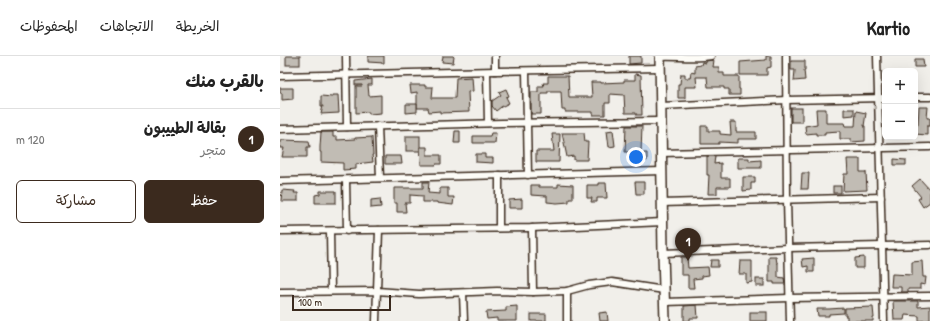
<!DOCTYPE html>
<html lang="ar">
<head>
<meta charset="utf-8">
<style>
	body { margin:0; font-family:"Patrick Hand","Playpen Sans Arabic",sans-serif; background:#f2f2f2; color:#222; direction:rtl }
	.controls { position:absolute; right:12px; top:12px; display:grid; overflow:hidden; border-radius:6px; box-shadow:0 4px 16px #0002 }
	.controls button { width:36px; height:36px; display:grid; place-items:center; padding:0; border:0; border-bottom:1px solid #e0e0e0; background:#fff; color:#222; font:20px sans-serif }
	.scale { position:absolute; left:12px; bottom:10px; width:99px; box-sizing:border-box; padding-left:4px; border:2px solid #3b2a1e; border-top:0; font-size:11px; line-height:14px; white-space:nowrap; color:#3b2a1e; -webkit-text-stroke:3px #fdfcf7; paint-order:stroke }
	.you { position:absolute; left:356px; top:101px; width:14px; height:14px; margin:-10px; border:3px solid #fff; border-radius:50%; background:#1a73e8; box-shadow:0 0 0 6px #1a73e833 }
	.badge { display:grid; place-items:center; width:26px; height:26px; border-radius:50%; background:#3b2a1e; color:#fff; font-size:13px; font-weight:700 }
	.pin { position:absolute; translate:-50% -33px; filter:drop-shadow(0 1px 2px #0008) }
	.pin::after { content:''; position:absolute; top:21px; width:14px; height:12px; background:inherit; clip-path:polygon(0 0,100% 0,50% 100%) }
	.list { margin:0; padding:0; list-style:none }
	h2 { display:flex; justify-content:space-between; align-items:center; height:52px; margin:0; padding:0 16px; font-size:17px }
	h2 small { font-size:13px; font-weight:400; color:#767676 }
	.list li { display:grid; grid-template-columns:26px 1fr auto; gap:12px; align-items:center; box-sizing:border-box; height:60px; padding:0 16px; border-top:1px solid #e0e0e0 }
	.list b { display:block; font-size:15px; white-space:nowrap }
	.list p { margin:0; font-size:13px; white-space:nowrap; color:#767676 }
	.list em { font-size:13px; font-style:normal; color:#767676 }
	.actions { display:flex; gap:8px; padding:12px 16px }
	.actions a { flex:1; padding:9px 0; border:1px solid #3b2a1e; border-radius:6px; text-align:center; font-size:14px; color:#3b2a1e }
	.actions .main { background:#3b2a1e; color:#fff }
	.map { position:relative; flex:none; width:650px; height:265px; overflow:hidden; direction:ltr }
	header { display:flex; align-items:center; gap:24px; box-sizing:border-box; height:56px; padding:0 20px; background:#fff; border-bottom:1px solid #e0e0e0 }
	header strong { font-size:19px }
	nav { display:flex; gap:22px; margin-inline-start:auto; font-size:14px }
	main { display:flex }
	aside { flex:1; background:#fff }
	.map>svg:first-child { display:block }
</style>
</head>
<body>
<header>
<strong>Kartio</strong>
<nav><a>الخريطة</a><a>الاتجاهات</a><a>المحفوظات</a></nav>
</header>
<main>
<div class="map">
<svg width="650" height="265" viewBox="0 0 650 265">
	<rect width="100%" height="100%" fill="#f1efea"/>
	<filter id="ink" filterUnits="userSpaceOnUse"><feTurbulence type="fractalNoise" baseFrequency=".025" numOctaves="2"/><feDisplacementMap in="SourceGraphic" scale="8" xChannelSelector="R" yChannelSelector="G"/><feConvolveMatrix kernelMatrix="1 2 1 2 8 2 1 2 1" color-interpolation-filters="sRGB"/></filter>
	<g filter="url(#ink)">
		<g fill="#c1bcb4" stroke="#3b2a1e">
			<rect x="6" y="0" width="14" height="9"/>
			<path d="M88 0H104V7L88 6Z"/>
			<path d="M163 0H173L174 1 173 7 162 6Z"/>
			<path d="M349 0H361V7L349 8Z"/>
			<path d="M486 0H491V11L487 12V19H460V6L486 4Z"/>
			<path d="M635 3H643L644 11H635Z"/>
			<path d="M432 4H434L433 11H439V17H444V20H459V33H460V39H449V33H444V31H428L427 21H416L417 31H405V42H398V28H400L401 18H405V22H410L411 16 415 17V10L421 9 422 6 426 7V5Z"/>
			<path d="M511 5H525V14H524L525 24 514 25 515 14H511Z"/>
			<path d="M355 18 361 19 362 59H356V57H345L344 39 330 38V47H325V59H313V56H285V54H282L281 35H268V37H261V58H251V36H258V30H264L263 27H268V20H288L289 41H312L311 26H321V27L344 26V24H355Z"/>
			<path d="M192 21 193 35 188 36 189 56 160 57V55L149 56 148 52H137V36L131 37 130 29H145V31H153L152 42H175L176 22Z"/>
			<path d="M92 23V29H88L89 40 101 39V57L89 58V56L76 57V30H82V29H75V25Z"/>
			<path d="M0 32H13V43L2 44V37H0Z"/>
			<path d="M226 33 229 40 226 41 229 47 221 51 216 55 212 50V45L221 39 219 36Z"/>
			<path d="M52 39H58L59 57 41 58 43 50H41V40L52 41Z"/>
			<path d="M126 48H137V56L126 57Z"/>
			<path d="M639 51H648L647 62H650V70H647V79L635 78V69H638Z"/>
			<rect x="511" y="52" width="11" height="14"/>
			<path d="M536 53H546V67H564L565 70H575L576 55 586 57 584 70H585V85L571 86V83H560V75L545 76V79H536V77L526 78 525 70 537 68Z"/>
			<path d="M564 53H574V59L564 60Z"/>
			<path d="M450 66H456V76H476V83H458V87L439 86V88H421V70H428V75H440V78L451 79Z"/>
			<path d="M346 70H362L361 97H367V105H359L358 102H348V96H345Z"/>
			<path d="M333 74 335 90 329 91 327 75Z"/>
			<path d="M175 75H180V87H174Z"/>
			<path d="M41 76H53V81H57V84L75 83V82L92 81 93 99H92L93 106 76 108V113L63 114V107L41 106V96H40V91Z"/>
			<path d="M211 77H216L215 87H193V80H210Z"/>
			<path d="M282 77H304L305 86H308L307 104H294V100L287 101Z"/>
			<path d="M272 78H280L279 106H256V95H274Z"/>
			<rect x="126" y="80" width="14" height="15"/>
			<path d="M3 84 29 85 30 91H27V101H2L4 92H0V85Z"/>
			<path d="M140 91H147V99H161V108H156V109H141Z"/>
			<path d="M196 98H205V102H213V107L196 106Z"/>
			<path d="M105 100H121L122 108H105Z"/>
			<path d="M427 100H435L434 108 441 107V122H450V131H437V138H428L429 119H427Z"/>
			<path d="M458 102H469V105L481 104V112H458Z"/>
			<path d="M567 103H580V116H586L587 134 563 135 564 118H568Z"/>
			<path d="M614 103 626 104V109H614Z"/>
			<path d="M522 117H529L528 133H521Z"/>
			<path d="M463 121H475V127H471V134L463 135Z"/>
			<path d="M640 123 650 134V146L643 151 638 143 641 141 632 130Z"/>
			<path d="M143 126H149L148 137 160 138V132H168V141H174L173 149 157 147V146H143V140L130 139V147H125L126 156H117V147H114V132H143Z"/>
			<path d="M355 126H364V138H356Z"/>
			<path d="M319 127H326L327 142H317V146H311L312 142H307V129H319Z"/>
			<path d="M278 128 293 129V143H289V146L277 147 267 146V140L251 139V129H259V131H278Z"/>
			<rect x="553" y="130" width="8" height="7"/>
			<path d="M2 134 15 135 14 137H18V145H1Z"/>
			<path d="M40 135H56V147H35V139L40 138Z"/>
			<path d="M100 143 101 151 91 152V144Z"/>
			<path d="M242 143V152H229V144Z"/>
			<path d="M401 201H407L408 212 428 211 429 219 422 220V222L413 223 414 232H408V219H401Z"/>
			<path d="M489 201H496L497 207H498V221L504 222 505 228H494V226H489Z"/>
			<path d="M584 201V212H575V202Z"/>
			<path d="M534 202V216H528V210L523 211 522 203Z"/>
			<path d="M431 204H438V211H430Z"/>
			<path d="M460 205H472V226L466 227V218H459Z"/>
			<path d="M642 205 643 221H646L645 229 640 228V233H628V236H621V231H611L612 218 632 219V206Z"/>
			<rect x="476" y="223" width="8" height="7"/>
			<path d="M613 245H638V251L650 250V264L639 265V260L625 259 624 264H614Z"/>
			<path d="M417 249 418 262H410V265H404V250Z"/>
			<path d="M237 250V265H217V262L207 263 206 256 226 255V251Z"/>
			<path d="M593 251 594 262H593V265H567V260H565V252Z"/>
			<path d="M564 252V257L549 258V260H538L537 253H549Z"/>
			<path d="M327 256 328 265H320L319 257Z"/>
			<rect x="470" y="256" width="17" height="9"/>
			<rect x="251" y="258" width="15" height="7"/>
		</g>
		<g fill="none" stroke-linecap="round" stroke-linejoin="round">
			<defs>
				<g id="minor">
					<path d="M66 0 67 71"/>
					<path d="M215 0V15"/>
					<path d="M506 0 507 144 510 265"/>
					<path d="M597 0 604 265"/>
					<path d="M380 1C397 0 414 3 431 0"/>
					<path d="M246 15 248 119"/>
					<path d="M207 16 208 67"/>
					<path d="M0 20 215 15 380 12"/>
					<path d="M635 41H650"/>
					<path d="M381 50 506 44 605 42"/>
					<path d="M98 70 100 122"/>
					<path d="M0 73 222 67 381 65"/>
					<path d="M381 97 650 91"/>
					<path d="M219 119V172"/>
					<path d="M66 124 67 175"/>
					<path d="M0 125 382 115"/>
					<path d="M382 147 601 141"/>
					<path d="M252 172 253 236"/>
					<path d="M0 175 252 172 383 166"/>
					<path d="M50 175 51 235"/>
					<path d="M383 197 508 192 650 189"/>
					<path d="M287 235V265"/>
					<path d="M0 236 97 235 139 238 217 235 253 236 287 235 309 229 332 226 384 234"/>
					<path d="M183 237 184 265"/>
					<path d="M385 246 509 242 650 240"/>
					<path d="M96 265 99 174"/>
				</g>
				<path id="secondary" d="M380 0 383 197 385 265"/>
			</defs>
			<use href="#minor" stroke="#3b2a1e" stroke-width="9"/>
			<use href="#secondary" stroke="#3b2a1e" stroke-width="12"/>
			<use href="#minor" stroke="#fdfcf7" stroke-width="6"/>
			<use href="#secondary" stroke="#fdfcf7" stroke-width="9"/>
		</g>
	</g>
</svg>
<div class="controls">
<button>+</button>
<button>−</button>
</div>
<div class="scale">100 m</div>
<div class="you"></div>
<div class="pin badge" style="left:408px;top:205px">1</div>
</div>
<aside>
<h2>بالقرب منك<small></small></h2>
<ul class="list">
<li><span class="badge">1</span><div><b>بقالة الطييبون</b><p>متجر</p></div><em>120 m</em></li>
</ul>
<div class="actions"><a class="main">حفظ</a><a>مشاركة</a></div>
</aside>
</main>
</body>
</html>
